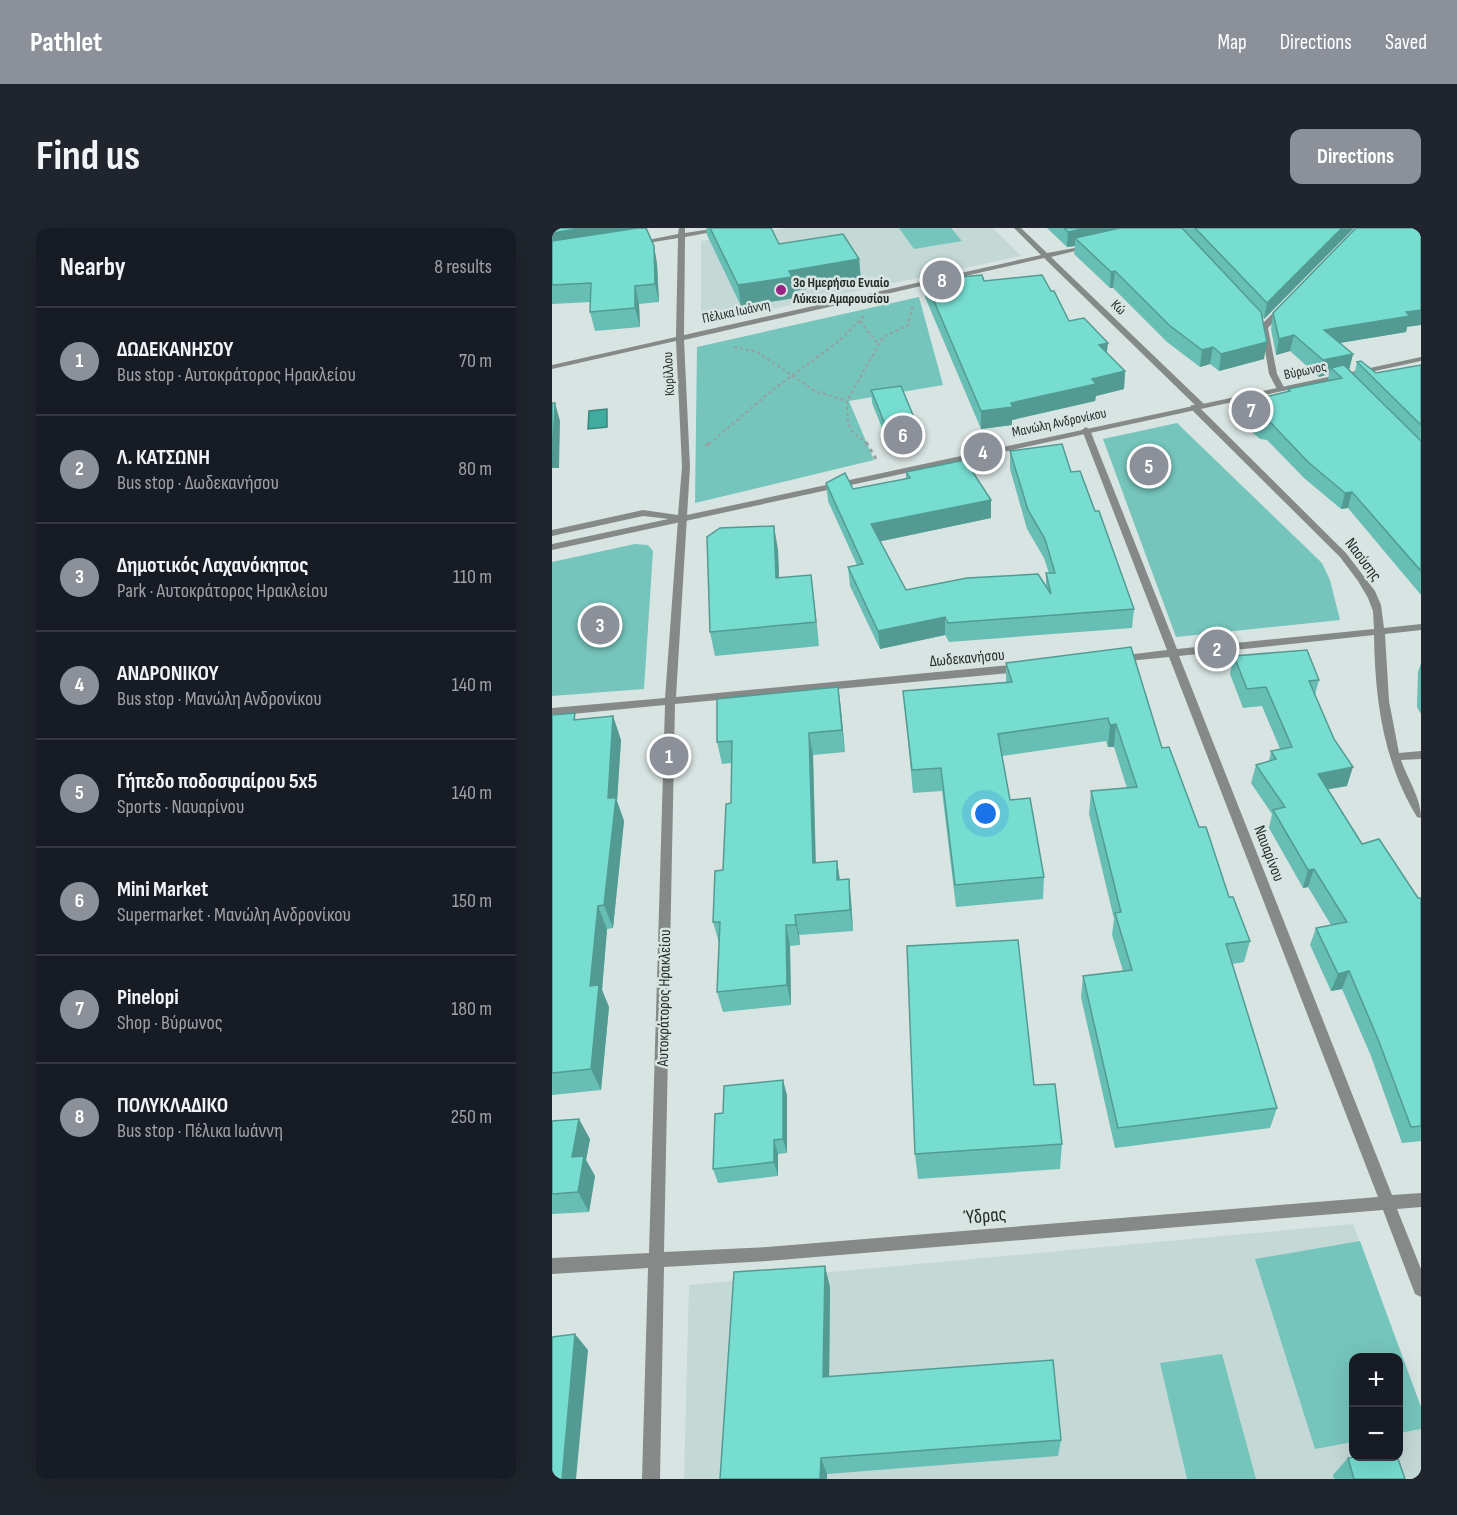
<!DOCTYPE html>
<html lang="en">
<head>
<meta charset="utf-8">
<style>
	body { margin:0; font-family:"Sofia Sans Condensed",sans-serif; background:#20242c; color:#f1f3f6 }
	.controls { position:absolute; right:18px; bottom:18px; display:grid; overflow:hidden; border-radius:12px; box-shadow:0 6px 24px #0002 }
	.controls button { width:54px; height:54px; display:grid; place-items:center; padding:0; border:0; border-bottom:2px solid #363941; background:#171b24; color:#f1f3f6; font:30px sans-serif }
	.you { position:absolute; left:434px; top:586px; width:21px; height:21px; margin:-15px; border:4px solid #fff; border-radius:50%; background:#1a73e8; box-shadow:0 0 0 9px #1a73e833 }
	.badge { display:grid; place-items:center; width:39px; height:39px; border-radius:50%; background:#8c9099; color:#fff; font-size:20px; font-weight:700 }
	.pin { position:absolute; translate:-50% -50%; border:3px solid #fff; box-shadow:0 2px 6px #0006 }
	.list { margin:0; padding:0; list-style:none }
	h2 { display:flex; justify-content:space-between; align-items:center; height:78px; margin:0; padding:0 24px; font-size:26px }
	h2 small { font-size:20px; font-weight:400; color:#9ea1a6 }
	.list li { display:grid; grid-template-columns:39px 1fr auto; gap:18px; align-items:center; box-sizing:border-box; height:108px; padding:0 24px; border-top:2px solid #363941 }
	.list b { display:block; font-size:22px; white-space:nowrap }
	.list p { margin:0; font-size:20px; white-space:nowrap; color:#9ea1a6 }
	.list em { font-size:20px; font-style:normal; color:#9ea1a6 }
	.map { position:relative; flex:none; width:869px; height:1251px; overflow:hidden; border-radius:12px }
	header { display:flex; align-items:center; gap:36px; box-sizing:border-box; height:84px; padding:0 30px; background:#8c9099; color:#fff }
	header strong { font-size:28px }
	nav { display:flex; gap:33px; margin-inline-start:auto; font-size:21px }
	.intro { display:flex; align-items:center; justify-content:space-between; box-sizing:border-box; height:144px; padding:0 36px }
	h1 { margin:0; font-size:42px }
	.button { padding:15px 27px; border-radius:12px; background:#8c9099; color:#fff; font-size:21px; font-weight:700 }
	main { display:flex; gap:36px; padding:0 36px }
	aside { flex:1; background:#171b24; border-radius:12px; box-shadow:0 6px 24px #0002 }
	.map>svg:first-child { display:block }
</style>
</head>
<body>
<header>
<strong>Pathlet</strong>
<nav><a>Map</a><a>Directions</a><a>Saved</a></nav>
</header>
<div class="intro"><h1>Find us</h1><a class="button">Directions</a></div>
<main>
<aside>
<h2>Nearby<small>8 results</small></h2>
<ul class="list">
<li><span class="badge">1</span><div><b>ΔΩΔΕΚΑΝΗΣΟΥ</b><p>Bus stop · Αυτοκράτορος Ηρακλείου</p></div><em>70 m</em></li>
<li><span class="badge">2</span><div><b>Λ. ΚΑΤΣΩΝΗ</b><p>Bus stop · Δωδεκανήσου</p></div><em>80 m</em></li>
<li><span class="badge">3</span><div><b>Δημοτικός Λαχανόκηπος</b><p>Park · Αυτοκράτορος Ηρακλείου</p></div><em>110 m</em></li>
<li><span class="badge">4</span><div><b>ΑΝΔΡΟΝΙΚΟΥ</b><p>Bus stop · Μανώλη Ανδρονίκου</p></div><em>140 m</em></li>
<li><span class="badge">5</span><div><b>Γήπεδο ποδοσφαίρου 5x5</b><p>Sports · Ναυαρίνου</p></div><em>140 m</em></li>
<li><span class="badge">6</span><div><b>Mini Market</b><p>Supermarket · Μανώλη Ανδρονίκου</p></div><em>150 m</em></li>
<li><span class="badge">7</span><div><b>Pinelopi</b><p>Shop · Βύρωνος</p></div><em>180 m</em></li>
<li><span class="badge">8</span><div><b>ΠΟΛΥΚΛΑΔΙΚΟ</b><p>Bus stop · Πέλικα Ιωάννη</p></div><em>250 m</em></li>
</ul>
</aside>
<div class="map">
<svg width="869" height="1251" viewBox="0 0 869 1251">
	<rect width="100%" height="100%" fill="#d8e4e2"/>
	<g fill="#c4d8d6" fill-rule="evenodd">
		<path d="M234 0H441L469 28 149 96V13Z"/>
		<path d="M801 996 869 1179V1251H132L137 1057ZM802 1130H846V1228H802Z"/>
	</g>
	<g fill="#75c5bc">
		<path d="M347 0H399L410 13 362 21Z"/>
		<path d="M367 69 391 157 297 173 322 232 143 275 145 119Z"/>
		<path d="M625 195 770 335 778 352 788 392 624 409 551 211Z"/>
		<path d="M83 316 96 317 101 323 92 461 0 468V334Z"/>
		<path d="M808 1013 869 1179V1201L847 1205 846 1130H802L801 1214 763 1221 703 1031Z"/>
		<path d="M670 1126 704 1251H635L608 1135Z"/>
	</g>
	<path fill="#41aba0" stroke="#39857d" stroke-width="1.5" d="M55 181V199L36 201 37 183Z"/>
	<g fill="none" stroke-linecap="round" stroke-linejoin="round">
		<g stroke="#97a09e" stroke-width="2" stroke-dasharray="3 3" stroke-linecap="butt">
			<path d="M308 93 326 116"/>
			<path d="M182 119 205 124 263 163 295 173"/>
			<path d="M157 216 223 160 286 114 312 88"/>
			<path d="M315 216 300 203 296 195 295 173 331 109 356 97 361 76"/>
		</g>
		<g stroke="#97a09e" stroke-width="3" stroke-dasharray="4 4" stroke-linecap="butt">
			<path d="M314 214 324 231"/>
			<path d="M154 218 158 214"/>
		</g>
		<path fill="#858a89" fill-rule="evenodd" d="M729 77 736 79 715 101H709V97Z"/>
		<g fill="#858a89" fill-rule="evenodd">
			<path d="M127 0H133V5L166 0H182L133 9 132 107 489 27 462 0H469L495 25 539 17V19L499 29 652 176V180H648L794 325 823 363 829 377 832 400 869 396V402L833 406 837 473 847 525 869 523V531L849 532C856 552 869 570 869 590L865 589C831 533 823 472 822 407L627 428 840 967 869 965V979L845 981 869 1041V1069L863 1066 831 982 215 1033 112 1039 108 1251H90L96 1040 0 1046V1030L97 1025 113 477 0 488V480L113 470 126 292 91 288 0 308V302L91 282 126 287 130 239 124 113 0 141V137L124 109 126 10 84 17 81 15 126 6ZM492 30 643 177H639V181L788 329 806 353 816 370 821 383 822 401 625 421 538 202 534 199 530 202 615 422 566 428 561 431 566 434 617 429 826 969 215 1019 112 1024 123 476 468 444 473 440 468 436 124 469 138 239 132 112Z"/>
			<path d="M709 98 716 100 725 146 733 161 732 163H726L717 146Z"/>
		</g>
		<path fill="#858a89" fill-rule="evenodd" d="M869 129V133L0 322V316Z"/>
	</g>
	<g fill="#66beb4">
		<path d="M0 0 102 18 105 36 107 74 87 76 88 99 43 103 38 84 39 74 0 76Z"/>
		<path d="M154 0H158L227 16 307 31 309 52 242 63 243 70 189 78 155 7Z"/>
		<path d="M495 0H802L712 91 710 89 712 131 667 143 658 136 648 139 615 114 561 60H558L522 26 523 18 515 19Z"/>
		<path d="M373 52 517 93 555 125 573 143 572 161 544 168 543 173 460 192V197L429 201 373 69Z"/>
		<path d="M721 85 855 99 854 104 788 115 801 126 797 142 802 147 805 134 824 145 869 137V367L796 280 789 281 752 250 715 212 708 211 684 191 687 175 735 164 736 161 776 153 777 146 767 149 738 123 724 127 719 101Z"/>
		<path d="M319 162 366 210 336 215 320 175Z"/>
		<path d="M458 223 519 244 543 283 582 381 580 400 397 414 393 407 328 421 298 358 296 339 305 337 276 273 274 255 301 261 354 251V244L439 272V290L328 313 354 362 494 358V345H497L492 330 475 301 458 241Z"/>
		<path d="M226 322 227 350 259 347 267 418 163 428 158 404Z"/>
		<path d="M579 419 610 520 647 599 677 669 698 713 692 734 680 736 725 880 718 900 563 920 529 769 531 748 571 743 560 707 562 691 537 586 539 563 575 560 562 519H556L554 513 450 528 458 572 492 649 491 671 404 679 390 563 361 565 351 463 454 454V435Z"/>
		<path d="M682 428 767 452 763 467 795 558 776 561 810 616 866 670H869V913L850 915 819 828 790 761 779 763 758 717 764 700 779 697 756 659 751 660 717 600 720 586 699 555 704 537 717 533 719 523 728 521 710 478 691 480 678 446Z"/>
		<path d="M869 435V486L865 479 866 444Z"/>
		<path d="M286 459 293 524 261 527 264 635 285 633 288 652 299 672 301 703 247 707 248 717 238 718 239 777 171 784 165 764 167 715 161 694 171 642 179 575 180 535 170 536 165 514Z"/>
		<path d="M0 487 25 491 61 488 69 512 65 573 72 593 61 700 55 701 50 762 57 779 49 862 0 867Z"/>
		<path d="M482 857 510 916 508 941 366 951 363 926Z"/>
		<path d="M235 867V925L226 926V948L166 955 161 941 171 885Z"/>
		<path d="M0 893 38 911 34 932 43 948 37 984 0 986Z"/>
		<path d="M278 1059 277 1148 509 1212 506 1228 275 1246V1251H168Z"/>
		<path d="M796 1230 853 1251H782L781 1247Z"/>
	</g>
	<g fill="#539b92">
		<path d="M32 0H93L0 24V5Z"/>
		<path d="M534 0H601L523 10V18L515 19 516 4Z"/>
		<path d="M790 0H802L712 91 715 75Z"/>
		<path d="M102 18 105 36 107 74 103 56Z"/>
		<path d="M307 31 309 52 242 63 243 70 189 78 186 57 237 43Z"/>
		<path d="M563 43 561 60H558L559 44Z"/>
		<path d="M83 58 87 76 88 99 83 80Z"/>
		<path d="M869 82V97L855 99 854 104 769 118 772 102 854 84Z"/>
		<path d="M742 107 738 123 724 127 727 111Z"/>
		<path d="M715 114 712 131 667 143 669 126Z"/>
		<path d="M556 115 554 132 547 117Z"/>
		<path d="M661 119 658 136 648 139 650 122Z"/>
		<path d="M801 126 797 142 779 140 777 146 767 149 771 132Z"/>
		<path d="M573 143 572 161 544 168 543 173 460 192V197L429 201V183L540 151Z"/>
		<path d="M3 175 8 193 7 240H0V222Z"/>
		<path d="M365 197 366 210 336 215 335 201Z"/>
		<path d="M800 264 796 280 789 281 793 265Z"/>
		<path d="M439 272V290L321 315 319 296Z"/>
		<path d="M222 298 226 322 228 374 224 350Z"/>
		<path d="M259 347 262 371 267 418 264 394Z"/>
		<path d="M393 389V407L328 421 326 403Z"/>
		<path d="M286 459 289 481 293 524 290 502Z"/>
		<path d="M61 488 69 512 65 573 72 593 61 700 52 677 56 570Z"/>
		<path d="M564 496 562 519H556L558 497Z"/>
		<path d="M257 505 261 527 264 656 261 635Z"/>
		<path d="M801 539 795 558 761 564 766 546Z"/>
		<path d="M285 633 288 654 285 652Z"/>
		<path d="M762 641 756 659 751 660 756 642Z"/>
		<path d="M297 651 299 672 301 703 298 682Z"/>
		<path d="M46 678 55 701 50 762 57 779 49 862 39 841 38 758Z"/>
		<path d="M243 687 247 707 248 717 244 697Z"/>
		<path d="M234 697 238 718 239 777 235 757Z"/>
		<path d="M797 743 790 761 779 763 786 746Z"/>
		<path d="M231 852 235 867V925L231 911Z"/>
		<path d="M27 891 38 911 34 932 43 948 37 984 26 964 20 929Z"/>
		<path d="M222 912 226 926V948L222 934Z"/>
		<path d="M273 1038 278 1059 277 1167 271 1149Z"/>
		<path d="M23 1106 36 1122 24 1251H10Z"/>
		<path d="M269 1230 275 1246V1251H268Z"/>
	</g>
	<g fill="#77ddd1" stroke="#539b92" stroke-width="1.5">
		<path d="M0 0H32L0 5Z"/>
		<path d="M86 0H94L102 18 103 56 83 58V80L38 84 39 55 0 57V13Z"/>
		<path d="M158 0H219L227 16 291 6 307 31 237 43 240 49 186 57Z"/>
		<path d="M512 0H534L516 4Z"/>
		<path d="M568 0H630L709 84 715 114 669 126 661 119 650 122 617 97 563 43 559 44 523 10Z"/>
		<path d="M643 0H790L715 75Z"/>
		<path d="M804 0H869V82L854 84 858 88 772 102 801 126 771 132 742 107 727 111 721 85Z"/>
		<path d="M430 47 432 53 490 47 499 63H502L517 93 532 90 556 115 547 117 573 143 540 151 544 156 459 175 461 179 429 183 373 52Z"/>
		<path d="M809 133 824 145 869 137V197L805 134Z"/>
		<path d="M792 137 869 213V343L800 264 793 265 756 234 719 195H711L687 175 738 163 736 161 790 150 779 140Z"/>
		<path d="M349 158 365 197 335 201 319 162Z"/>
		<path d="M0 175H3L1 222H0Z"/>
		<path d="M510 216 519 244 528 243 543 283H547L582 381 396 395 393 389 326 403 296 339 311 336 274 255 293 245 301 261 358 250 354 244 413 232 439 272 319 296 354 362 415 350 486 346 499 366 494 345H503L493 311 476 282 458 223Z"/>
		<path d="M222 298 224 350 259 347 264 394 158 404 155 309 168 300Z"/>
		<path d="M579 419 610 520 617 519 647 599H654L677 669H681L698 713 674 716 725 880 566 900 531 748 580 742 563 685 569 684 539 563 585 559 564 496 558 497 556 490 446 506 458 572 478 570 492 649 403 657 389 540 360 542 351 463 460 454 454 435Z"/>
		<path d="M755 422 767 452 757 453 782 511 801 539 766 546 810 616 827 611 866 670H869V898L859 899 826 811 797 743 786 746 764 700 795 694 762 641 756 642 721 582 733 579 704 537 724 531 719 523 740 519 714 459 695 461 682 428Z"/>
		<path d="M286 459 290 502 257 505 261 635 285 633V652L297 651 298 682 243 687 244 697H234L235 757 165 764 168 694H161L163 643 171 642 174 576 179 575 180 513 165 514V471Z"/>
		<path d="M23 485 22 492 61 488 56 570H64L52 677 46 678 38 758 47 757 39 841 0 845V487Z"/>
		<path d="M466 712 482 857 503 856 510 916 363 926 355 718Z"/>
		<path d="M231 852V911L222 912V934L161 941 163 886 171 885 172 858Z"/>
		<path d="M27 891 20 929 32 928 26 964 0 966V893Z"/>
		<path d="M273 1038 271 1149 501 1132 509 1212 269 1230 268 1251H168L182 1044Z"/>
		<path d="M23 1106 10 1251H0V1109Z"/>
		<path d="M807 1228H845L853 1251H802L796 1230Z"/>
	</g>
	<circle fill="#962483" stroke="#d8e4e2" stroke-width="2" cx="229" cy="62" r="6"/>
	<g text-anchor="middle" stroke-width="5" stroke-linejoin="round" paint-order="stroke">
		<g font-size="14" font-weight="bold" fill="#262b2a" stroke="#d8e4e2" text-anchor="start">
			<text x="241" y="59">3ο Ημερήσιο Ενιαίο<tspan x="241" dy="16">Λύκειο Αμαρουσίου</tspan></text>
		</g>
		<g font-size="14" fill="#262b2a" stroke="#d8e4e2">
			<text transform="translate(567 79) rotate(44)" y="5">Κώ</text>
			<text transform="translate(184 83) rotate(-12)" y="5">Πέλικα Ιωάννη</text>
			<text transform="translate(753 142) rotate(-12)" y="5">Βύρωνος</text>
			<text transform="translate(116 146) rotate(-93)" y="5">Κυρίλλου</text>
			<text transform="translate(507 194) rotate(-12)" y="5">Μανώλη Ανδρονίκου</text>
		</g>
		<g font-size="16" fill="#262b2a" stroke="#d8e4e2">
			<text transform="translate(812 331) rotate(53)" y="6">Ναούσης</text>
			<text transform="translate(415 429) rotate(-5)" y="6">Δωδεκανήσου</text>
			<text transform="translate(718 625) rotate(69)" y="6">Ναυαρίνου</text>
			<text transform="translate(111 770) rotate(-89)" y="6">Αυτοκράτορος Ηρακλείου</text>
		</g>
		<g font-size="20" fill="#262b2a" stroke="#d8e4e2">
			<text transform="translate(433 987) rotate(-5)" y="7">Ύδρας</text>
		</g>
	</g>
</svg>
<div class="controls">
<button>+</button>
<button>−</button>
</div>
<div class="you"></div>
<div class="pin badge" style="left:117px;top:528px">1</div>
<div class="pin badge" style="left:665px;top:421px">2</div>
<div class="pin badge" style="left:48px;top:397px">3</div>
<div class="pin badge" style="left:431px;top:224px">4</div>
<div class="pin badge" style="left:597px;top:238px">5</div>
<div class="pin badge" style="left:351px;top:207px">6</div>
<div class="pin badge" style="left:699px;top:182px">7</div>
<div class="pin badge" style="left:390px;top:52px">8</div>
</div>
</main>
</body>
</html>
